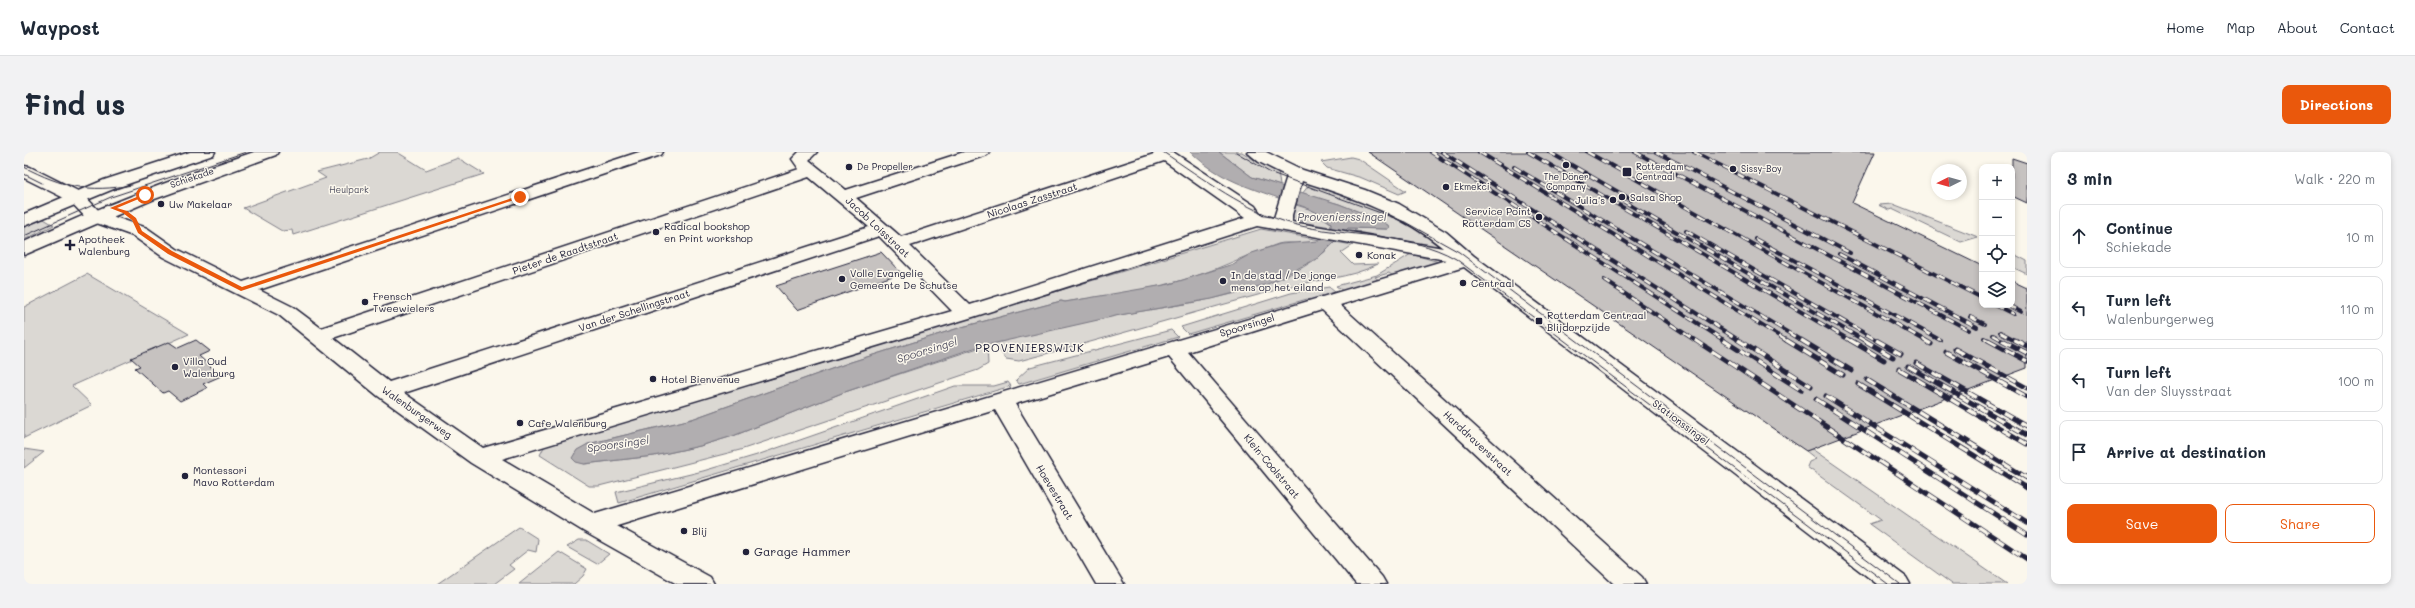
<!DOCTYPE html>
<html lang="en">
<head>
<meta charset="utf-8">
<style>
	body { margin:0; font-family:Mali,sans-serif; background:#f2f2f3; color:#1f2937 }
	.controls { position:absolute; right:12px; top:12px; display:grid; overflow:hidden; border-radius:8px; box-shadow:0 2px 6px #0003 }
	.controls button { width:36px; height:36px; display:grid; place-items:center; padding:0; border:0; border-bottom:1px solid #e0e1e3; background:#fff; color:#1f2937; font:20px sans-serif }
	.compass { position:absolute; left:1907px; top:12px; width:36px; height:36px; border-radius:50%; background:#fff; box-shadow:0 2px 6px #0003; rotate:265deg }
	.stop { position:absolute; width:12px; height:12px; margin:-9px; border:3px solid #ea580c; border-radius:50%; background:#fff }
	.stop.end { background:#ea580c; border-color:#fff; box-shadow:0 1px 4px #0008 }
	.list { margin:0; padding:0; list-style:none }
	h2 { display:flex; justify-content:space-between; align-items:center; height:52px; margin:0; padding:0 16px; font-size:17px }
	h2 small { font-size:13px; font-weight:400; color:#747a83 }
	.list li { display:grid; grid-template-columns:26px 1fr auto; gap:12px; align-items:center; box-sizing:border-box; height:64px; margin:0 8px 8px; padding:0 8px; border:1px solid #e0e1e3; border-radius:8px }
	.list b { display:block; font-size:15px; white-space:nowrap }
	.list p { margin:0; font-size:13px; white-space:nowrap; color:#747a83 }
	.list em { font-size:13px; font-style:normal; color:#747a83 }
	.actions { display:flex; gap:8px; padding:12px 16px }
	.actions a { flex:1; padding:9px 0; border:1px solid #ea580c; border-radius:8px; text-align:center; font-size:14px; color:#ea580c }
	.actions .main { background:#ea580c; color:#fff }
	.icon { flex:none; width:22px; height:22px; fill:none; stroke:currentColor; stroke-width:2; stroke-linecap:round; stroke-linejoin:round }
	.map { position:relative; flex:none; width:2003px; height:432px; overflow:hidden; border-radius:8px }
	header { display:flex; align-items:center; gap:24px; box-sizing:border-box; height:56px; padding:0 20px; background:#fff; border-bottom:1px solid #e0e1e3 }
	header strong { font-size:19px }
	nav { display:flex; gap:22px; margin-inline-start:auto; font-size:14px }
	.intro { display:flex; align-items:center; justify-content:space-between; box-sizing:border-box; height:96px; padding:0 24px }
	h1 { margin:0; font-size:28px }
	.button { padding:10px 18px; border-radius:8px; background:#ea580c; color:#fff; font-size:14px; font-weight:700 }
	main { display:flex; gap:24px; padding:0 24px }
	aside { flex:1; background:#fff; border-radius:8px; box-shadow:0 2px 6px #0003 }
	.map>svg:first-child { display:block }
</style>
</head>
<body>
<header>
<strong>Waypost</strong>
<nav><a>Home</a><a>Map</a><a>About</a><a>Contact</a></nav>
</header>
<div class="intro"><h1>Find us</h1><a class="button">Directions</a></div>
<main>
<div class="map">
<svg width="2003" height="432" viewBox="0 0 2003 432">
	<rect width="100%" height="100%" fill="#fbf7ec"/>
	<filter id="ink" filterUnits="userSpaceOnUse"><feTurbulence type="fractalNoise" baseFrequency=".025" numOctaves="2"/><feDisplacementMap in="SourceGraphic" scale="8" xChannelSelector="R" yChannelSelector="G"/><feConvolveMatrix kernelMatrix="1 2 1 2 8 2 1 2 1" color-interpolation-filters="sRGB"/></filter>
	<g filter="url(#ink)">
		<g fill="#dbd8d3" stroke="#7e7d87">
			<path d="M356 0H373L402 18 434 6 460 22 269 83 268 78 258 79 219 56 302 26 293 20 344 7Z"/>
			<path d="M1195 0H1218L1232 9 1254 18 1256 34 1228 25Z"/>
			<path d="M1327 5 1335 7 1382 39 1375 42 1338 26 1303 16 1297 10Z"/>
			<path d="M1293 32 1370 60 1427 98 1321 83 1324 79 1336 80 1323 77 1324 76 1363 77 1364 73 1315 52 1278 42 1285 33Z"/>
			<path d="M1269 52 1285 57 1307 71V75L1283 71 1269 66Z"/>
			<path d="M1869 52 1954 85 1937 90 1868 57 1865 58 1854 53Z"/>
			<path d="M18 66 30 73 0 88V75Z"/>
			<path d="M1237 77 1296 88C1284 96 1267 88 1254 92 1226 101 1200 115 1172 124 1130 138 1084 143 1041 150L1037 149 938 175 827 210 668 267 564 292 550 302 560 312 630 304 676 294 709 284 818 241 963 193 964 212 954 218 716 298 575 334H565L516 303 520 295 528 290 746 227Z"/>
			<path d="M1311 90 1329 93 1317 101 1329 113 1354 112C1325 127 1294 127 1263 135 1173 159 1085 186 995 209L982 207 970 191C1011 180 1054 171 1095 163 1161 151 1264 142 1311 90Z"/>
			<path d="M1988 101 2003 109V122L1988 115Z"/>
			<path d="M1387 102 1415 110 1369 124 1365 121 1351 125 1355 128 1319 139 1312 134 1353 123Z"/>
			<path d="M63 122 165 182 48 234 68 253 0 286V155Z"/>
			<path d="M1305 135 1312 141 1286 149 1283 147 1164 182 1157 175 1267 141Z"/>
			<path d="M1147 178 1154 185 995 232 992 228 1006 215Z"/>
			<path d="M984 230 987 234 595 351 592 340 679 319 733 303 931 234H970Z"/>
			<path d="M0 297 20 300 0 316Z"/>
			<path d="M1788 297 1983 432H1928L1845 372 1857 368 1783 315 1785 310 1792 307 1782 299Z"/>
			<path d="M495 375 514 387 512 400 504 398 485 413 490 417 470 432H413Z"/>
			<path d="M555 388H562L585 402 573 412 543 395Z"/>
			<path d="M535 400 563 417 559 424 550 432H495Z"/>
		</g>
		<path fill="#b1aeb0" stroke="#787681" d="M1167 0H1195L1228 25 1315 52 1357 68 1366 75 1363 77 1324 76 1294 106 1244 132 1188 147 1096 163 950 196 818 241 709 284 676 294 630 304 560 312 552 310 548 306 553 298 564 292 668 267 827 210 938 175 1037 149 1041 150 1146 132 1209 112 1228 101 1256 92 1295 89 1307 75V71C1295 59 1278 54 1263 49 1227 36 1195 28 1167 0Z"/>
		<g fill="#c6c2c0" stroke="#22223b">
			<path d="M1344 0H1851L1828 51 1958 114V153H1988V129L2003 136V216L1782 299Z"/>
			<path d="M1988 6 2003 11V51L1988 44Z"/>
			<path d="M857 100 877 121 773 158 752 134Z"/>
			<path d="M172 188 186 199 175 204 197 224 179 232 183 236 156 249 144 239 139 241 111 216 116 214 107 206 145 190 154 196Z"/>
		</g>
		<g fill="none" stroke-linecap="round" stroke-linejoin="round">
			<defs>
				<path id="minor" d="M615 0H639L637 3 235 138 269 155 297 176 775 17 768 7 775 0H793L785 8 822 38 940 0H965L963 3 832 46 877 85 1130 2 1129 0H1149L1231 54 1238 64 1250 66 1263 24 1235 10 1223 0H1242L1279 18 1341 38 1375 52 1422 80 1450 104 1882 425 1886 432H1853L1440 115 1316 153 1618 425 1622 432H1590L1298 158 1164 200 1358 425 1362 432H1332L1145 205 991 252 1100 432H1072L971 258 593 374 686 425 690 432H653L559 379 447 311 354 244 255 163 139 105 109 84 64 68 46 49 0 26V14L6 15 58 41 76 60 123 76 153 97 219 130ZM1140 9 1221 66 946 153 886 94ZM785 25 845 75 365 230 309 186ZM1278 29C1329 46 1378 62 1419 96L1268 70V63ZM1233 74 1422 108 571 362 478 307 949 165ZM855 84 928 159 459 296 380 241Z"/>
				<g id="major">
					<path d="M166 0H191L189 3 92 36 0 74V62L80 28Z"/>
					<path d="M230 0H254L252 3 128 48 0 103V90C75 55 151 26 230 0Z"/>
				</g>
			</defs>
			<use href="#minor" stroke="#22223b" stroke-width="3"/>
			<use href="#major" stroke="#22223b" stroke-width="3"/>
			<use href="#minor" fill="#fbf7ec" fill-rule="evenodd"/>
			<use href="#major" fill="#fbf7ec" fill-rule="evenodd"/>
			<g stroke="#22223b" stroke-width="1">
				<path d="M1139 0C1180 27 1221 59 1269 72 1322 86 1383 79 1432 107L1864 432"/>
				<path d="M1212 0 1245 20 1381 70 1435 100 1876 432"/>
				<path d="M0 15C39 35 64 41 108 33"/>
				<path d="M0 22 18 31"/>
				<path d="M0 84 87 45 222 0"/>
			</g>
			<defs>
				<g id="rail-far1">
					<path d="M1407 0 1701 189"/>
					<path d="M1418 0 1716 189"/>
					<path d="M1455 0 1763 189"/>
					<path d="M1504 0 1827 189"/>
					<path d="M1525 0 1608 48"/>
					<path d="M1563 0 1902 189"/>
					<path d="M1611 0 1945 178"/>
					<path d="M1632 0 1826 101"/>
					<path d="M1670 0 1958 146"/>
					<path d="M1490 15 1778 189"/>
					<path d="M1599 49 1841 189"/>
					<path d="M1662 79 1854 189"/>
					<path d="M1731 87 1916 188"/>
					<path d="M1815 102 1953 175"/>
					<path d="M1580 128 1672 189"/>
					<path d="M1971 153 1989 162"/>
					<path d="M1984 153 1997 160"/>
					<path d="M1946 165 1961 172"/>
					<path d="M1976 180 1993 189"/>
					<path d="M1969 183 1980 189"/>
					<path d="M1960 186 1966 189"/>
				</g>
				<g id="rail">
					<path d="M1671 188 2003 407"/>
					<path d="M1699 188 1777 238"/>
					<path d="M1714 188 1787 234"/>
					<path d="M1762 188 1819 223"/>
					<path d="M1777 188 1828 219"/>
					<path d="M1826 188 1860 208"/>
					<path d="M1840 188 1869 205"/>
					<path d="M1852 188 1877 202"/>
					<path d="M1900 188 1907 192"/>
					<path d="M1964 188 2003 209"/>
					<path d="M1978 188 2003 201"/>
					<path d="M1991 188 2003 194"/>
					<path d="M1931 197 2003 236"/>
					<path d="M1922 200 2003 245"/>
					<path d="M1892 211 2003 274"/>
					<path d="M1884 214 2003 283"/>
					<path d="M1875 217 2003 292"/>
					<path d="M1843 228 2003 326"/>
					<path d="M1834 232 2003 336"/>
					<path d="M1802 244 2003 371"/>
					<path d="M1792 247 2003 383"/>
				</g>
			</defs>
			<use href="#rail-far1" stroke="#22223b" stroke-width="4"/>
			<use href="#rail" stroke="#22223b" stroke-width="5"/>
			<use href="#rail-far1" stroke="#fbf7ec" stroke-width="2.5" stroke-dasharray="8" stroke-linecap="butt"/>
			<use href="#rail" stroke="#fbf7ec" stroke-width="3.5" stroke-dasharray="10" stroke-linecap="butt"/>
		</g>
	</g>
	<path fill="#ea580c" d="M120 42 124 43 93 56 103 59 112 66 118 79 148 99 218 135 494 44 499 45 217 139 144 102 114 81 108 68 99 61 86 56Z"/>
	<g fill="#22223b" stroke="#fbf7ec" stroke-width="1.5">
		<circle cx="1542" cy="13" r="4"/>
		<circle cx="825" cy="15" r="4"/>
		<circle cx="1709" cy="17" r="4"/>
		<rect x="1598" y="15" width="10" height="10" rx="2"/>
		<circle cx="1422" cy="35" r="4"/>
		<circle cx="1598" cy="45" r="4"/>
		<circle cx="1589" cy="48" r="4"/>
		<circle cx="137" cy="52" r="4"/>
		<circle cx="1515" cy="65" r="4"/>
		<circle cx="632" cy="80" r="4"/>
		<path d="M44 87h4v4h4v4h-4v4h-4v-4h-4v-4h4z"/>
		<circle cx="1335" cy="103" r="4"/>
		<circle cx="818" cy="127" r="4"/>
		<circle cx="1199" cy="129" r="4"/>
		<circle cx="1439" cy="131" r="4"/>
		<circle cx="341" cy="150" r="4"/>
		<rect x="1511" y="165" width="8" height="8" rx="2"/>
		<circle cx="151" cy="215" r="4"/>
		<circle cx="629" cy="227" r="4"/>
		<circle cx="496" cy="271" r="4"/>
		<circle cx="161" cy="324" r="4"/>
		<circle cx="660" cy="379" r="4"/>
		<circle cx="722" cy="400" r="4"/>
	</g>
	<g text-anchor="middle" stroke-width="3" stroke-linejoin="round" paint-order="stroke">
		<g font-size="9" fill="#22223b" stroke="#fbf7ec" text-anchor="start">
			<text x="833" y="18">De Propeller</text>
			<text x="1612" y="18">Rotterdam<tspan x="1612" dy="10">Centraal</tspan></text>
			<text x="1717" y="20">Sissy-Boy</text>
			<text x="1542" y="28" text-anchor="middle">The Döner<tspan x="1542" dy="10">Company</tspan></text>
			<text x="1430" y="38">Ekmekci</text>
		</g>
		<g font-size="9" fill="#22223b" stroke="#fbf7ec">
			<text transform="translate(168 26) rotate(-19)" y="3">Schiekade</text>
		</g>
		<g font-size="9" fill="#505061" stroke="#fbf7ec">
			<text x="325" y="41">Heulpark</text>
		</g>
		<g font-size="10" fill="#22223b" stroke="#fbf7ec" text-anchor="start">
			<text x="1606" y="49">Salsa Shop</text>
			<text x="1581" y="52" text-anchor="end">Julia's</text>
			<text x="145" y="56">Uw Makelaar</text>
			<text x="1507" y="63" text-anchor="end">Service Point<tspan x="1507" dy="12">Rotterdam CS</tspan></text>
			<text x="640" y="78">Radical bookshop<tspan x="640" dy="12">en Print workshop</tspan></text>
			<text x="54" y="91">Apotheek<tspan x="54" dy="12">Walenburg</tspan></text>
			<text x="1343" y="107">Konak</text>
			<text x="826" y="125">Volle Evangelie<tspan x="826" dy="12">Gemeente De Schutse</tspan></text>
			<text x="1207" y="127">In de stad / De jonge<tspan x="1207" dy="12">mens op het eiland</tspan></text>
			<text x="1447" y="135">Centraal</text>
			<text x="349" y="148">Frensch<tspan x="349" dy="12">Tweewielers</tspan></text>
			<text x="1523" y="167">Rotterdam Centraal<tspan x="1523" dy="12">Blijdorpzijde</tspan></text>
			<text x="159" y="213">Villa Oud<tspan x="159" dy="12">Walenburg</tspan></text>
			<text x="637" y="231">Hotel Bienvenue</text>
			<text x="504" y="275">Cafe Walenburg</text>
			<text x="169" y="322">Montessori<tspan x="169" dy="12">Mavo Rotterdam</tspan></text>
			<text x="668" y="383">Blij</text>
		</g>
		<g font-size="10" fill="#22223b" stroke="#fbf7ec">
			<text transform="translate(1008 48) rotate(-18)" y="4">Nicolaas Zasstraat</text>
			<text transform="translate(854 75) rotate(43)" y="4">Jacob Loisstraat</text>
			<text transform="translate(541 101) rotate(-19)" y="4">Pieter de Raadtstraat</text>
			<text transform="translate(610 158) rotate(-18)" y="4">Van der Schellingstraat</text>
			<text transform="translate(1223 173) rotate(-17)" y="4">Spoorsingel</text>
			<text transform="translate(393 260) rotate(35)" y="4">Walenburgerweg</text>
			<text transform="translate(1657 270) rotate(37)" y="4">Stationssingel</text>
			<text transform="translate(1454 291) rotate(43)" y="4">Harddraverstraat</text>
			<text transform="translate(1248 314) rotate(50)" y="4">Klein-Coolstraat</text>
			<text transform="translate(1031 340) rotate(59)" y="4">Hoevestraat</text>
		</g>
		<g font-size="11" font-style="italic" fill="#545364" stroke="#fbf7ec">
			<text x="1318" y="69">Provenierssingel</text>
			<text transform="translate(903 198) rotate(-17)" y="4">Spoorsingel</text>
			<text transform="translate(594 292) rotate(-8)" y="4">Spoorsingel</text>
		</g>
		<g font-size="11" letter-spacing="1" fill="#22223b" stroke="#fbf7ec">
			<text x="1006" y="200">PROVENIERSWIJK</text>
		</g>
		<g font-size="12" fill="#22223b" stroke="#fbf7ec" text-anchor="start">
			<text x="730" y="404">Garage Hammer</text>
		</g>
	</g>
</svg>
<div class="controls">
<button>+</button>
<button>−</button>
<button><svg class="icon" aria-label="locate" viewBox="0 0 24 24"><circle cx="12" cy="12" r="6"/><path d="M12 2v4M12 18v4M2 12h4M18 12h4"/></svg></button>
<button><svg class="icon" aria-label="layers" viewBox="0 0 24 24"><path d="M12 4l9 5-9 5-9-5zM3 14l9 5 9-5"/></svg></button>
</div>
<svg class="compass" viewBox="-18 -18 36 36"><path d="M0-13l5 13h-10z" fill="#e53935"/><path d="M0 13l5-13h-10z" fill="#747a83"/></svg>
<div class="stop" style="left:121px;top:43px"></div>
<div class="stop end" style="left:496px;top:45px"></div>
</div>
<aside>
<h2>3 min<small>Walk · 220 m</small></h2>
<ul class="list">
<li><svg class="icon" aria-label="ahead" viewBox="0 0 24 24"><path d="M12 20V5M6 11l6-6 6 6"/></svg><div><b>Continue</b><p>Schiekade</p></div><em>10 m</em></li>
<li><svg class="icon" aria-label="left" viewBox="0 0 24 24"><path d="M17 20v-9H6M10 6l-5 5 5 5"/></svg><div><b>Turn left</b><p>Walenburgerweg</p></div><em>110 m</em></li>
<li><svg class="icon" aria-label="left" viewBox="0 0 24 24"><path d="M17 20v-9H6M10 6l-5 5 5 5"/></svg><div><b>Turn left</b><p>Van der Sluysstraat</p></div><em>100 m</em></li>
<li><svg class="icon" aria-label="arrive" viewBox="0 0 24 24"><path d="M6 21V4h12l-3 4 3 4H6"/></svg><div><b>Arrive at destination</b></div></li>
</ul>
<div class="actions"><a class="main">Save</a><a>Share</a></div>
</aside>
</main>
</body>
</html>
